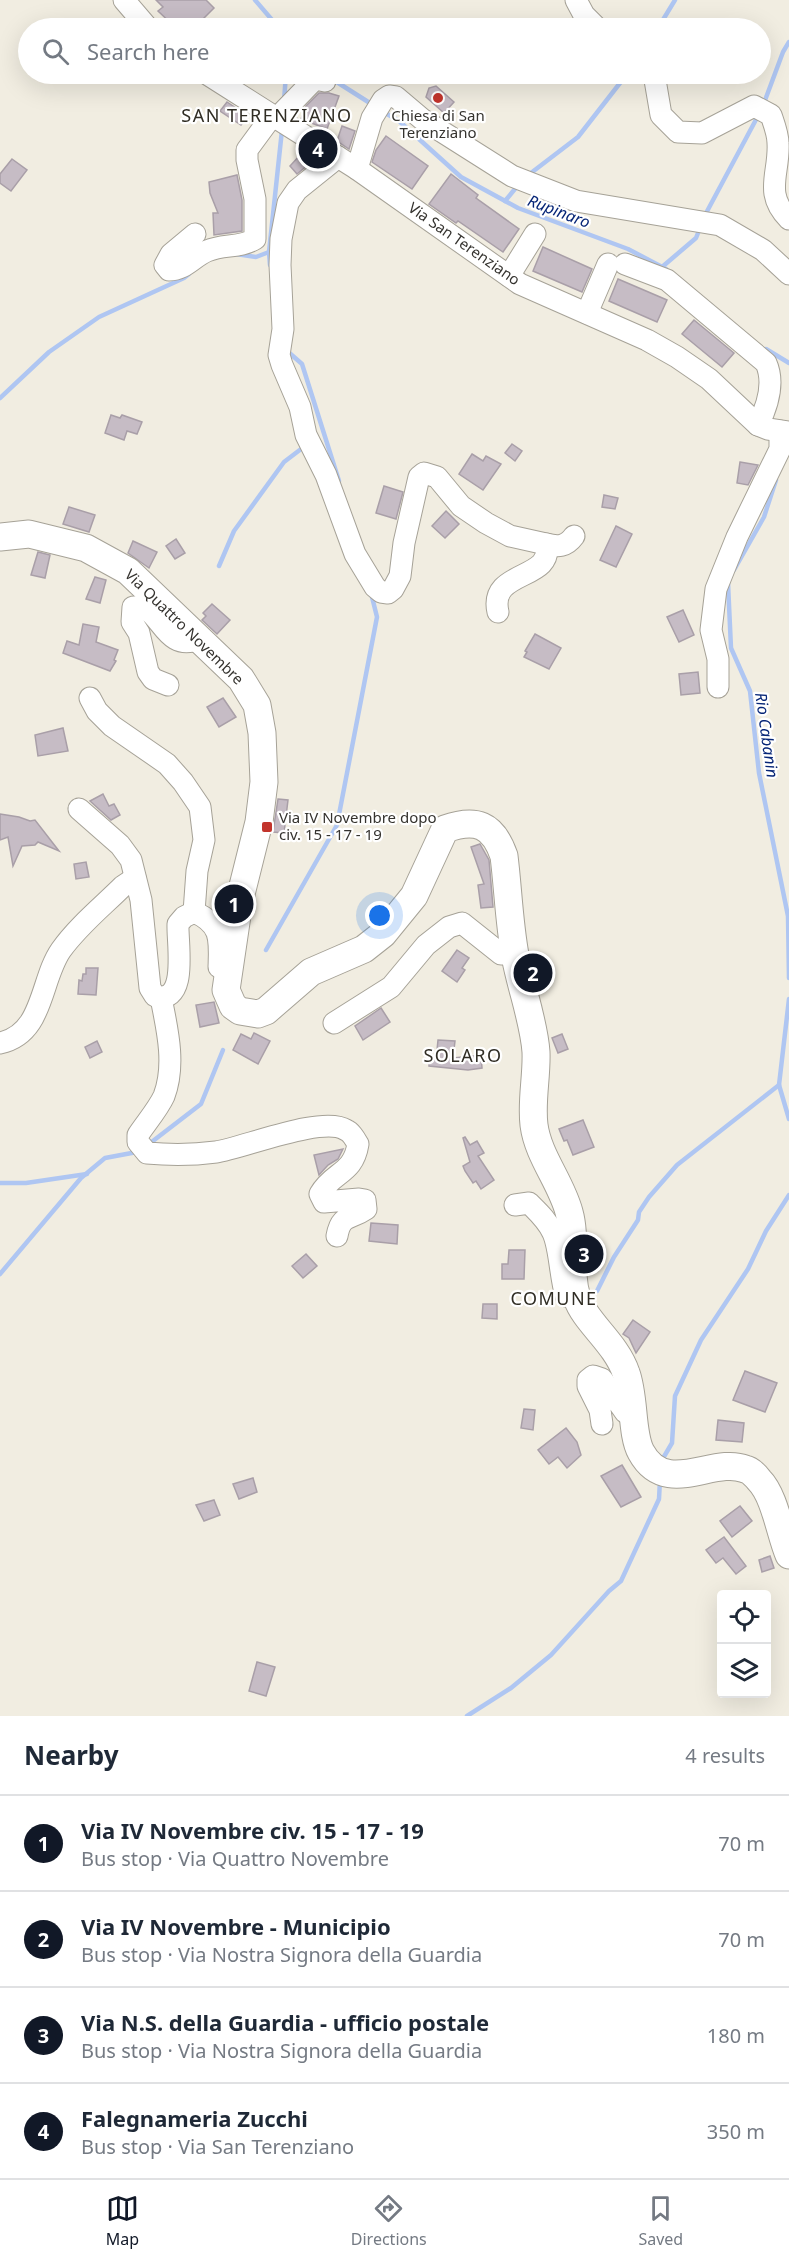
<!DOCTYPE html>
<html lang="en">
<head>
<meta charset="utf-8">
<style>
	body { margin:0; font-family:"Noto Sans",sans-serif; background:#f2f2f3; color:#1f2937 }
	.controls { position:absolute; right:18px; bottom:18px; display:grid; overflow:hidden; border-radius:6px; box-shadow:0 6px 24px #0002 }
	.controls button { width:54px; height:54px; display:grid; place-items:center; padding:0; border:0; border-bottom:2px solid #e0e1e3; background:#fff; color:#1f2937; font:30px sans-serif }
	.you { position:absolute; left:380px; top:916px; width:21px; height:21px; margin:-15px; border:4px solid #fff; border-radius:50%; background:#1a73e8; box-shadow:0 0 0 9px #1a73e833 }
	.badge { display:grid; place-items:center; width:39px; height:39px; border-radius:50%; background:#111827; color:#fff; font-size:20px; font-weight:700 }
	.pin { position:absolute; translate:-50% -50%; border:3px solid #fff; box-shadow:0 2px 6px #0006 }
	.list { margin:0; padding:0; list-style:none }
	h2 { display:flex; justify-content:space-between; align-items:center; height:78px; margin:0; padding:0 24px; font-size:26px }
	h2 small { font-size:20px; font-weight:400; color:#747a83 }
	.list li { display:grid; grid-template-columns:39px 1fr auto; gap:18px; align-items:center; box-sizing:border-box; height:96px; padding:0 24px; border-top:2px solid #e0e1e3 }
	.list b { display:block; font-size:22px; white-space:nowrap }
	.list p { margin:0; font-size:20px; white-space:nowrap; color:#747a83 }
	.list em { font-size:20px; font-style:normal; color:#747a83 }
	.icon { flex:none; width:33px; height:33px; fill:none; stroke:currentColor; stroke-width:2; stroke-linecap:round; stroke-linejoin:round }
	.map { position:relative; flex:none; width:789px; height:1716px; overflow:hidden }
	.search { position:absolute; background:#fff; box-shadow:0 6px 24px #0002; left:18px; right:18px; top:18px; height:66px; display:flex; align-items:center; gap:15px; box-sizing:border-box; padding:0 21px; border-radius:33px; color:#747a83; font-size:22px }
	.sheet { height:462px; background:#fff }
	nav { display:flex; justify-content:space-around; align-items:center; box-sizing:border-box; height:84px; border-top:2px solid #e0e1e3; background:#fff; font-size:16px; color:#747a83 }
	nav a { display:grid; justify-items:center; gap:3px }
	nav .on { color:#111827 }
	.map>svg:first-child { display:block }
</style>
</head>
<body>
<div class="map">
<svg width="789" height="1716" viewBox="0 0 789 1716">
	<rect width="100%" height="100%" fill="#f1ede1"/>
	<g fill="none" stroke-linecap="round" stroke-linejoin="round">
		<g stroke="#afc6f2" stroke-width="4.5">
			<path d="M255 0 279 28"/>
			<path d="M658 28 675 0"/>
			<path d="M332 79 373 105"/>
			<path d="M284 101 286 74"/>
			<path d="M764 103 783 52 789 42"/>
			<path d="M382 111 399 121 461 177 518 208 628 249 666 269"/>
			<path d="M527 176 578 137 627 74"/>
			<path d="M505 201 519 184"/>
			<path d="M704 217 759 114"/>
			<path d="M236 254 256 257 269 252"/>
			<path d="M270 265 269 252 282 130"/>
			<path d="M662 267 696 238 700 228"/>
			<path d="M766 349 789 363"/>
			<path d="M286 350 302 364 339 481"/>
			<path d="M0 398 49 352 99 317 184 278 189 274"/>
			<path d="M219 566 234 531 284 462 305 446"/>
			<path d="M734 570 764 517 776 480"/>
			<path d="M728 583 731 648 750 691 759 773 788 916 789 978"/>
			<path d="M266 950 337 825 377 617 371 593"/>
			<path d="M789 999 779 1085 789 1119"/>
			<path d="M149 1144 201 1104 223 1050"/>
			<path d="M0 1183H26L87 1174"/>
			<path d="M0 1274 81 1178 105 1158 137 1152"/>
			<path d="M597 1291 614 1257 638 1220 639 1212 649 1197 677 1165 779 1085"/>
			<path d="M662 1460 672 1443 675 1396 701 1340 748 1269 766 1231 789 1195"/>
			<path d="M467 1716 511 1688 551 1655 609 1591 621 1581 659 1499 660 1480"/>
		</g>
	</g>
	<g fill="#c6bcc5" stroke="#a99fa8" stroke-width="1.5">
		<path d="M156 0H206L214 8 194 28H176L158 11 163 7Z"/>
		<path d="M436 86 454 102 444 113 426 97 429 88Z"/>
		<path d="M319 93H329L339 96 327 129 301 119 306 106Z"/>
		<path d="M227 102 248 116 241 125 220 111Z"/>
		<path d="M342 126 355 131 349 149 337 141Z"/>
		<path d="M386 136 428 166 412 189 372 162 376 150Z"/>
		<path d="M300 155 309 164 297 174 290 166Z"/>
		<path d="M12 159 27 170 11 191 0 183V174Z"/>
		<path d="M451 174 478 195 476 198 519 229 503 252 458 221 456 223 429 204Z"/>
		<path d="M237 175 242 200V231L214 235 213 213H218L210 193 209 182Z"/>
		<path d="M543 247 592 269 582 292 533 271Z"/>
		<path d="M618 279 667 300 657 322 609 301Z"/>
		<path d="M694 320 734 353 722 367 682 334Z"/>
		<path d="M111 415 120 418 122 415 142 422 137 434 127 431 124 440 105 433Z"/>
		<path d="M512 444 522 451 515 461 505 453Z"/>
		<path d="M472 454 483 461 486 456 501 464 483 490 459 474Z"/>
		<path d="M740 462 758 465 748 485 737 483Z"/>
		<path d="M384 486 403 492 396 519 376 513Z"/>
		<path d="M604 495 618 498 615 509 602 507Z"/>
		<path d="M69 507 95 515 89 532 63 524Z"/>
		<path d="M446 511 459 524 445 538 432 526Z"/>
		<path d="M616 526 632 534 616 567 600 560Z"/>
		<path d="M176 539 185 553 175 559 166 546Z"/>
		<path d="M133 541 157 552 149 568 128 553Z"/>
		<path d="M38 552 50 555 45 578 31 575Z"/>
		<path d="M95 577 106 580 100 603 86 599Z"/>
		<path d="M212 604 230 620 217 634 202 620 206 616 203 613Z"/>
		<path d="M683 610 694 635 679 642 667 617Z"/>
		<path d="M83 624 99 627 96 642 118 650 114 660 116 661 110 671 63 653 67 641 79 645Z"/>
		<path d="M535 634 561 648 549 669 524 657 527 652 525 651Z"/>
		<path d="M698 672 700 693 681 695 679 674Z"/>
		<path d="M223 698 236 717 219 727 207 707Z"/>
		<path d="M63 728 68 751 38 756 35 735Z"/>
		<path d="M103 794 109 806 114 804 120 815 111 820 90 801Z"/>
		<path d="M278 799 288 800 284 833 273 832Z"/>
		<path d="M0 814 19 817 30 821 35 820 59 851 38 842 35 845 22 846 13 866 8 837 0 840Z"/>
		<path d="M480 844 489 860 493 907 481 908 478 885 484 884 471 847Z"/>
		<path d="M86 862 89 877 76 879 74 864Z"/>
		<path d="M457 950 469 958 462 968 465 970 457 982 442 971Z"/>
		<path d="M86 968H98L96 995 78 994 79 980 82 981 83 974H86Z"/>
		<path d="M214 1002 219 1023 200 1027 196 1005Z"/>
		<path d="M381 1008 390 1022 363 1040 355 1026Z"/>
		<path d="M254 1033 270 1041 258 1064 233 1050 241 1034 251 1039Z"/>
		<path d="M562 1034 568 1049 558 1053 552 1038Z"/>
		<path d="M438 1040 455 1041 453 1058 481 1055 482 1068 468 1070 429 1066V1060H436Z"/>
		<path d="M97 1041 102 1052 90 1058 85 1047Z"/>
		<path d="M583 1120 594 1147 573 1155 567 1140 564 1141 559 1129Z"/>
		<path d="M465 1137 470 1145 477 1141 484 1153 478 1156 494 1180 481 1189 476 1181 473 1183 465 1171 463 1166 470 1162 463 1138Z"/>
		<path d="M343 1149 338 1159 328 1165 319 1175 314 1155Z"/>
		<path d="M371 1223 398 1225 397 1244 369 1241Z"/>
		<path d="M509 1250H525L524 1279H502V1264H508Z"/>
		<path d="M306 1254 317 1266 303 1278 292 1266Z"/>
		<path d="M483 1304H497V1319L482 1318Z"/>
		<path d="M633 1320 650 1332 636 1353 629 1338 623 1334Z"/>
		<path d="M745 1371 777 1383 765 1412 733 1400Z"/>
		<path d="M524 1409 535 1410 533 1430 521 1428Z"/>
		<path d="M718 1420 744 1423 742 1442 716 1440Z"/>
		<path d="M566 1428 577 1442 581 1455 567 1468 558 1457 549 1464 538 1450Z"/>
		<path d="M622 1465 641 1497 621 1507 601 1476Z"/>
		<path d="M253 1478 257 1492 239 1499 233 1484Z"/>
		<path d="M214 1500 220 1515 204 1521 196 1505Z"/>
		<path d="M740 1506 752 1521 732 1537 720 1521Z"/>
		<path d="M724 1537 746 1566 736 1574 723 1558 716 1563 706 1550Z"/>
		<path d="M770 1556 774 1568 762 1572 759 1560Z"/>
		<path d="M257 1662 275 1667 266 1696 249 1691Z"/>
	</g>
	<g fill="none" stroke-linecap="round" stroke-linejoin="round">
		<defs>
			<g id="minor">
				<path d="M124 0 148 28"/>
				<path d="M576 0 584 15 597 28"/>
				<path d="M207 74 357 169 520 284 647 340 677 357 709 379 758 425 768 429 789 432"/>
				<path d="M654 74 661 115 678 132 702 133 754 106 771 115C774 124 778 134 778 143 780 173 763 193 789 219"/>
				<path d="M276 119 312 82 315 79 325 81"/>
				<path d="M338 157 297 190 288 203 281 239 280 265 283 329 279 355 282 365 300 407 306 435 326 475 355 554 375 587 381 592 388 593 393 589 400 576 404 543 419 477 424 473 437 477 461 506 486 523 510 536 546 544C555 581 488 569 498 612"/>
				<path d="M357 169 372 118 383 100 389 96 396 97 422 119 512 176 576 201 720 225 763 250 789 274"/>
				<path d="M195 234 171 254 165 265 169 270C185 270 193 257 207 251 223 244 240 248 255 239V199L247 160V150L272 116"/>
				<path d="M625 264 667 280 766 363C775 383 767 407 758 425"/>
				<path d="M509 276 535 234"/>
				<path d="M587 313 608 264"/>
				<path d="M546 544C558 547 566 547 574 536"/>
				<path d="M168 685 153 679 148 672 139 633 132 622 133 607C161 602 162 654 199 639"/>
				<path d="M718 687V659L711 630 716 589 737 537 780 449V431"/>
				<path d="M90 698 97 711 112 726 167 764 183 782 200 807 204 840 197 871 194 912"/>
				<path d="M79 809 120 845 131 860 141 900 150 988 155 996C189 1005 177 943 178 924L184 917 194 912C222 924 220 940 219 967"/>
				<path d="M161 998C167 1028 176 1065 164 1096 158 1109 146 1123 138 1135V1142L147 1153C169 1155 193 1155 216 1152 243 1148 323 1115 346 1130 351 1132 355 1139 358 1144 353 1175 333 1171 320 1194L324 1202 359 1199 365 1200 366 1209C350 1220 341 1214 337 1236"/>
				<path d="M334 1023 391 987 426 945 449 927 462 923 501 954H515"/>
				<path d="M0 1043C44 1034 40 980 61 950 78 926 103 906 123 886L135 878"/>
				<path d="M515 1205 529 1203C538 1212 548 1221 553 1233 560 1248 560 1277 566 1296"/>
				<path d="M602 1424 600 1410 588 1386V1380L593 1376 602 1379 625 1412 635 1419"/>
			</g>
			<path id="major" d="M0 537 29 534 86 548 128 571 241 679 257 705 262 733 264 782 259 822 239 902 226 990 233 1006 240 1011 258 1014 266 1011 311 972 364 949 383 934 414 896 445 829C476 818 493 824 504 856 508 888 509 922 515 955 520 985 534 1021 536 1052 537 1076 531 1101 534 1125 538 1156 561 1182 569 1212 577 1240 568 1270 577 1298 585 1322 616 1343 626 1373 635 1397 631 1434 641 1452 666 1498 713 1456 745 1469 750 1470 756 1476 759 1480 775 1496 780 1534 789 1555"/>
		</defs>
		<use href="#minor" stroke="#a6a297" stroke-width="23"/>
		<use href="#major" stroke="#a6a297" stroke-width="29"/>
		<use href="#minor" stroke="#fff" stroke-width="21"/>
		<use href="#major" stroke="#fff" stroke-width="27"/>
	</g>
	<g fill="#c2342c" stroke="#fff" stroke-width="2">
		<circle cx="438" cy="98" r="6"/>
		<rect x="261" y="821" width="12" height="12" rx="3"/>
	</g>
	<g text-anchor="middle" stroke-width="4.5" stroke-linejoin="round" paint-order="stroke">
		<g font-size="15" fill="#35332f" stroke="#fff">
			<text x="438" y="121">Chiesa di San<tspan x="438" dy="17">Terenziano</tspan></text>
			<text x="279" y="823" text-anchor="start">Via IV Novembre dopo<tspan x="279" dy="17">civ. 15 - 17 - 19</tspan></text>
		</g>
		<g font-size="15" fill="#35332f" stroke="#fff">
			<text transform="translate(464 244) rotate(35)" y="5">Via San Terenziano</text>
			<text transform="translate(184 627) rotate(44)" y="5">Via Quattro Novembre</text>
		</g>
		<g font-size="16" font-style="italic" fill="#072677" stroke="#fff">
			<text transform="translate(559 211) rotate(21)" y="6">Rupinaro</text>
			<text transform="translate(767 735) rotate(82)" y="6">Rio Cabanin</text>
		</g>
		<g font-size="18" letter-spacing="1.5" fill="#302d24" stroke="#fff">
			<text x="267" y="122">SAN TERENZIANO</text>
			<text x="463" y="1062">SOLARO</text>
			<text x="554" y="1305">COMUNE</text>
		</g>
	</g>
</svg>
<div class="controls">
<button><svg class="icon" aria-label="locate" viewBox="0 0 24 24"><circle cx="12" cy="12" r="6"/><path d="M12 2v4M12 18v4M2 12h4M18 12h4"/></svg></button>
<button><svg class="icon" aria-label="layers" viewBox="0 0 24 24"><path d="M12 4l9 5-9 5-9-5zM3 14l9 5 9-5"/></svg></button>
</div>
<div class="you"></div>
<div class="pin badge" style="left:234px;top:904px">1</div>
<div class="pin badge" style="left:533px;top:973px">2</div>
<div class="pin badge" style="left:584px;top:1254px">3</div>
<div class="pin badge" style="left:318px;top:149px">4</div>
<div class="search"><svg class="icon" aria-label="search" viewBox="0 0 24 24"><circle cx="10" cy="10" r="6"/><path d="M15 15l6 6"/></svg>Search here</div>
</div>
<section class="sheet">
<h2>Nearby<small>4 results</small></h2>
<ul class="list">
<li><span class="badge">1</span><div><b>Via IV Novembre civ. 15 - 17 - 19</b><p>Bus stop · Via Quattro Novembre</p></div><em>70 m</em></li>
<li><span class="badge">2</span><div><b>Via IV Novembre - Municipio</b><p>Bus stop · Via Nostra Signora della Guardia</p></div><em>70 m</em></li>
<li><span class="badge">3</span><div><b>Via N.S. della Guardia - ufficio postale</b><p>Bus stop · Via Nostra Signora della Guardia</p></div><em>180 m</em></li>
<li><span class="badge">4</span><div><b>Falegnameria Zucchi</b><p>Bus stop · Via San Terenziano</p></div><em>350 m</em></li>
</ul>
</section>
<nav>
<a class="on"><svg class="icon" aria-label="map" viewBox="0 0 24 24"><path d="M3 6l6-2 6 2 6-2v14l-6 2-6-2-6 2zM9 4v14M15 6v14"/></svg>Map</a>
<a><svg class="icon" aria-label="directions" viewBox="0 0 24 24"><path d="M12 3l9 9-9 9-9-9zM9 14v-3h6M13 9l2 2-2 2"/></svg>Directions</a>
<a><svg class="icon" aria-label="saved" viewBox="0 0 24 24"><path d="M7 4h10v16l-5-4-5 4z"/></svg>Saved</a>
</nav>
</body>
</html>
